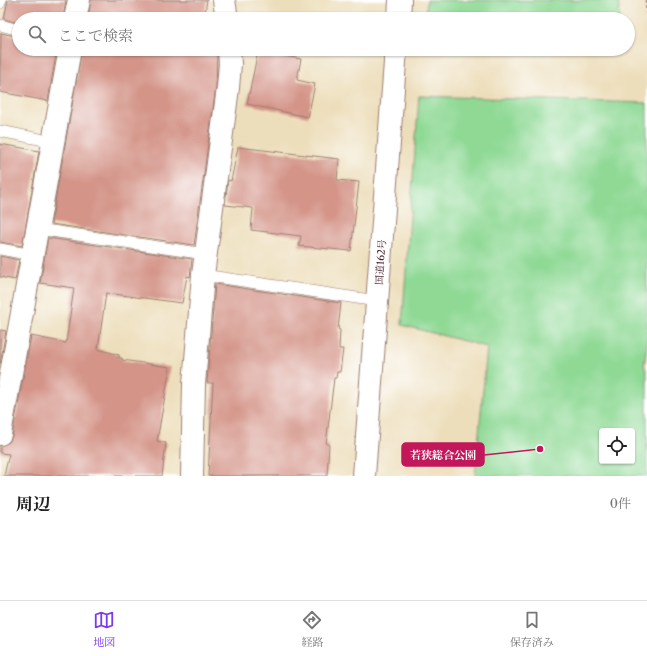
<!DOCTYPE html>
<html lang="ja">
<head>
<meta charset="utf-8">
<style>
	body { margin:0; font-family:"Libre Caslon Text","Noto Serif JP",serif; background:#f2f2f2; color:#222 }
	.controls { position:absolute; right:12px; bottom:12px; display:grid; overflow:hidden; border-radius:4px; box-shadow:0 1px 3px #0004 }
	.controls button { width:36px; height:36px; display:grid; place-items:center; padding:0; border:0; border-bottom:1px solid #e0e0e0; background:#fff; color:#222; font:20px sans-serif }
	.list { margin:0; padding:0; list-style:none }
	h2 { display:flex; justify-content:space-between; align-items:center; height:52px; margin:0; padding:0 16px; font-size:17px }
	h2 small { font-size:13px; font-weight:400; color:#767676 }
	.icon { flex:none; width:22px; height:22px; fill:none; stroke:currentColor; stroke-width:2; stroke-linecap:round; stroke-linejoin:round }
	.map { position:relative; flex:none; width:647px; height:476px; overflow:hidden }
	.search { position:absolute; background:#fff; box-shadow:0 1px 3px #0004; left:12px; right:12px; top:12px; height:44px; display:flex; align-items:center; gap:10px; box-sizing:border-box; padding:0 14px; border-radius:22px; color:#767676; font-size:15px }
	.sheet { height:124px; background:#fff }
	nav { display:flex; justify-content:space-around; align-items:center; box-sizing:border-box; height:56px; border-top:1px solid #e0e0e0; background:#fff; font-size:11px; color:#767676 }
	nav a { display:grid; justify-items:center; gap:2px }
	nav .on { color:#7c3aed }
	.map>svg:first-child { display:block }
</style>
</head>
<body>
<div class="map">
<svg width="647" height="476" viewBox="0 0 647 476">
	<rect width="100%" height="100%" fill="#fff"/>
	<filter id="ink" filterUnits="userSpaceOnUse"><feTurbulence type="fractalNoise" baseFrequency=".025" numOctaves="2"/><feDisplacementMap in="SourceGraphic" scale="8" xChannelSelector="R" yChannelSelector="G"/><feConvolveMatrix kernelMatrix="1 2 1 2 8 2 1 2 1" color-interpolation-filters="sRGB"/></filter>
	<filter id="wash" filterUnits="userSpaceOnUse"><feTurbulence type="fractalNoise" baseFrequency=".012" numOctaves="4" result="noise"/><feDisplacementMap in="SourceGraphic" scale="16" xChannelSelector="R" yChannelSelector="G"/><feGaussianBlur stdDeviation="0.9" result="paint"/><feColorMatrix in="noise" values="0 0 0 0 0 0 0 0 0 0 0 0 0 0 0 0 0 1.4 0 .05"/><feComposite in="paint" operator="in"/></filter>
	<g filter="url(#wash)">
		<rect width="100%" height="100%" fill="#eddebb"/>
		<g fill="#8fd995" stroke="#6c7c60" fill-rule="evenodd">
			<path d="M427 0H618L620 19H425Z"/>
			<path d="M419 96 647 103V344L644 366 647 372V476H475L487 347 402 325ZM602 431H632V461H602Z"/>
		</g>
		<g id="blocks">
			<g fill="#d49488">
				<path d="M8 0H66L63 19H19V23L4 19Z"/>
				<path d="M91 0H207L204 19H88Z"/>
				<path d="M1 33 19 37V49H57L48 101 0 92Z"/>
				<path d="M82 49H217L216 87 194 245 51 224Z"/>
				<path d="M258 51 301 59 297 80 315 84 308 117 247 104Z"/>
				<path d="M0 144 39 151 22 246 0 242Z"/>
				<path d="M238 147 339 159 337 180 359 182 351 251 299 246 301 236 251 230 253 208 225 205 228 180 231 181Z"/>
				<path d="M48 238 192 259 190 277 187 276 182 303 106 293 98 349 119 355V358H122V360L170 367 157 441 166 443 162 476H4L9 454 0 453V446L9 442 12 436 31 336 66 343 74 288 40 283Z"/>
				<path d="M0 256 19 260 15 280 0 277Z"/>
				<path d="M215 284 341 303 338 329 340 330 339 349H343L340 372H337L336 378H334L326 444H329L327 476H208L213 383H207Z"/>
				<path d="M0 330 6 331 0 364Z"/>
			</g>
		</g>
	</g>
	<g filter="url(#ink)">
		<use href="#blocks" fill-opacity="0" stroke="#9c7e73" stroke-width="1"/>
		<g fill="none" stroke-linecap="round" stroke-linejoin="round">
			<defs>
				<g id="service">
					<path d="M0 3 1 0"/>
					<path d="M0 25 19 30"/>
					<path d="M0 131 54 142"/>
					<path d="M38 229 205 254"/>
					<path d="M0 249 33 255"/>
					<path d="M203 275 377 301"/>
				</g>
				<g id="minor">
					<path d="M224 0 227 19"/>
					<path d="M75 19 79 0"/>
					<path d="M0 434 70 49"/>
					<path d="M192 476 194 384 203 275 228 88 230 64 229 49"/>
				</g>
				<g id="trunk">
					<path d="M399 19 400 0"/>
					<path d="M364 476 396 49"/>
				</g>
			</defs>
			<use href="#service" stroke="#9c7e73" stroke-width="12"/>
			<use href="#minor" stroke="#9c7e73" stroke-width="24"/>
			<use href="#trunk" stroke="#9c7e73" stroke-width="24"/>
			<path stroke="#9c7e73" stroke-width="2.5" stroke-dasharray="3 3" stroke-linecap="butt" d="M646 0 647 16"/>
			<use href="#service" stroke="#fff" stroke-width="11"/>
			<use href="#minor" stroke="#fff" stroke-width="22"/>
			<use href="#trunk" stroke="#fff" stroke-width="22"/>
		</g>
	</g>
	<g text-anchor="middle" stroke-width="4" stroke-linejoin="round" paint-order="stroke">
		<g font-size="10" fill="#4a1f2b" stroke="#fff">
			<text transform="translate(380 262) rotate(-86)" y="4">国道162号</text>
		</g>
	</g>
	<path fill="none" stroke="#c2185b" stroke-width="1.5" d="M540 449L484 455"/>
	<circle fill="#c2185b" stroke="#fff" stroke-width="1.5" cx="540" cy="449" r="4"/>
	<rect fill="#c2185b" stroke="#c2185b" stroke-width="1.5" x="402" y="443" width="82" height="23" rx="4"/>
	<g font-size="11" text-anchor="middle" font-weight="bold" fill="#fff">
		<text x="443" y="459">若狭総合公園</text>
	</g>
</svg>
<div class="controls">
<button><svg class="icon" aria-label="locate" viewBox="0 0 24 24"><circle cx="12" cy="12" r="6"/><path d="M12 2v4M12 18v4M2 12h4M18 12h4"/></svg></button>
</div>
<div class="search"><svg class="icon" aria-label="search" viewBox="0 0 24 24"><circle cx="10" cy="10" r="6"/><path d="M15 15l6 6"/></svg>ここで検索</div>
</div>
<section class="sheet">
<h2>周辺<small>0件</small></h2>
<ul class="list">
</ul>
</section>
<nav>
<a class="on"><svg class="icon" aria-label="map" viewBox="0 0 24 24"><path d="M3 6l6-2 6 2 6-2v14l-6 2-6-2-6 2zM9 4v14M15 6v14"/></svg>地図</a>
<a><svg class="icon" aria-label="directions" viewBox="0 0 24 24"><path d="M12 3l9 9-9 9-9-9zM9 14v-3h6M13 9l2 2-2 2"/></svg>経路</a>
<a><svg class="icon" aria-label="saved" viewBox="0 0 24 24"><path d="M7 4h10v16l-5-4-5 4z"/></svg>保存済み</a>
</nav>
</body>
</html>
